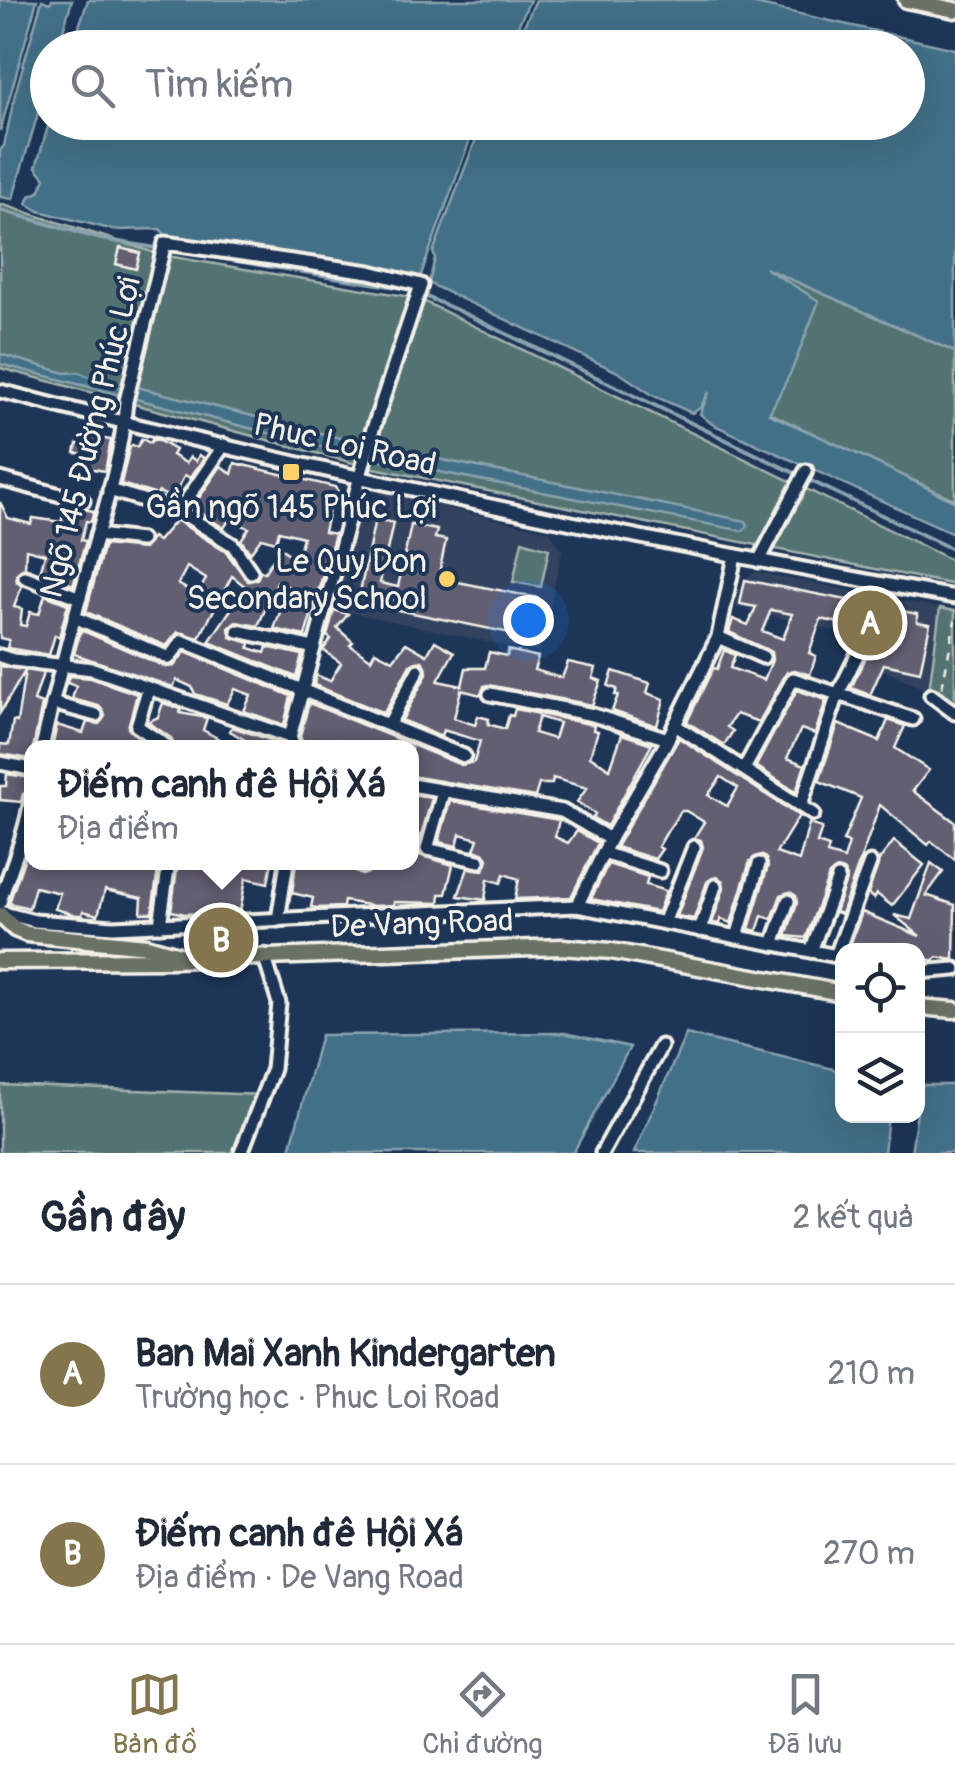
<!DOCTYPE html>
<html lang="vi">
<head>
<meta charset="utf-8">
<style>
	body { margin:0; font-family:Pangolin,sans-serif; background:#f2f2f3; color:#1f2937 }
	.controls { position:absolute; right:30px; bottom:30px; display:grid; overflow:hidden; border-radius:20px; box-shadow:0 10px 40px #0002 }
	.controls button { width:90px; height:90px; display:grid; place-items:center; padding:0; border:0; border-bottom:2px solid #e0e1e3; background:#fff; color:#1f2937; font:50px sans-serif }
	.you { position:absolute; left:528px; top:620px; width:35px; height:35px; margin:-25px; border:8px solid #fff; border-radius:50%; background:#1a73e8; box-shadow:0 0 0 15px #1a73e833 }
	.badge { display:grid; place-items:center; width:65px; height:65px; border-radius:50%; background:#84754c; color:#fff; font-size:32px; font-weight:700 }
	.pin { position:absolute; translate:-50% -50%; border:5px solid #fff; box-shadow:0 2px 10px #0006 }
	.popup { position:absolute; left:24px; top:740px; width:395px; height:130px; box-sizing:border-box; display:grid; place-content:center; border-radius:20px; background:#fff; filter:drop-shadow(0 2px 8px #0005); font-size:32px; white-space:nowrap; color:#747a83 }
	.popup b { font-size:38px; color:#1f2937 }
	.popup::after { content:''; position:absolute; left:50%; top:100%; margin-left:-20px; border:20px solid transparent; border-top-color:#fff }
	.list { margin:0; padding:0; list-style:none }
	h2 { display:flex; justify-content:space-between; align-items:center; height:130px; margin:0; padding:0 40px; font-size:42px }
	h2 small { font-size:32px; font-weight:400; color:#747a83 }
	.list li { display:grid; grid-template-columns:65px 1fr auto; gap:30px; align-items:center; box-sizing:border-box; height:180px; padding:0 40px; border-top:2px solid #e0e1e3 }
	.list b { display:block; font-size:38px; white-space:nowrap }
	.list p { margin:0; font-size:32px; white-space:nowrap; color:#747a83 }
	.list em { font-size:32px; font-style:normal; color:#747a83 }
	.icon { flex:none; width:55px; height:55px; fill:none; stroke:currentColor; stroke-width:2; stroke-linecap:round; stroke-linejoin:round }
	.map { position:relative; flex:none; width:955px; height:1153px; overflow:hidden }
	.search { position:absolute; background:#fff; box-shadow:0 10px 40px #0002; left:30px; right:30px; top:30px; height:110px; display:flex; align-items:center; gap:25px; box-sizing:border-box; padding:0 35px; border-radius:55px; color:#747a83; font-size:38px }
	.sheet { height:490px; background:#fff }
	nav { display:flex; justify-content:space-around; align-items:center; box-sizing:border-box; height:140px; border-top:2px solid #e0e1e3; background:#fff; font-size:28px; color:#747a83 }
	nav a { display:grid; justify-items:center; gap:5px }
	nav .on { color:#84754c }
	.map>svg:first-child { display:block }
</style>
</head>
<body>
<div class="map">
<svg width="955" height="1153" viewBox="0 0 955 1153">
	<rect width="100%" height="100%" fill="#1d3557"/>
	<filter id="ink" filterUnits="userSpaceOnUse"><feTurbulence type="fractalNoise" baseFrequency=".01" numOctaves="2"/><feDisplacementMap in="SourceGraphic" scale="20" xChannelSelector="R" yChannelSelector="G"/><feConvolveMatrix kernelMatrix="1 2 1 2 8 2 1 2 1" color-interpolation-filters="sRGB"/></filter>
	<g filter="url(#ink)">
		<g fill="#32425f">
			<path d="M382 493 549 531 562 550 540 653 330 608 354 520 368 500Z"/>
			<path d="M756 572 940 608 929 691 883 670 890 651 862 638 736 607 743 579Z"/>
		</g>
		<g fill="#537372" stroke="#a4b2ad" stroke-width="2.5">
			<path d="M0 204 162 255 417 298 955 562V585L364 466 0 368Z"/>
			<path d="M755 263 955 352V500L769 413Z"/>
			<path d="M522 541 549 549 541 587 513 582Z"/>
			<path d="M940 608 955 611V710L929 691Z"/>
			<path d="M0 1085 263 1095 241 1153H0Z"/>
		</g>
		<g fill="#436f87" stroke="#8aa3ae" stroke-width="2.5">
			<path d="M0 0H37L0 131Z"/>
			<path d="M42 0 50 3 52 0H72L58 47 48 48C48 99 25 149 13 199L0 197V150L4 146 15 94Z"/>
			<path d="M88 0H530L508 47H72Z"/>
			<path d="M536 0H738L955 49V352L765 268 819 301 792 370 769 414C833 442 894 470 955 502V534L712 424 700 414 709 392 700 408 692 413 654 396 618 372 438 288 429 283 435 258 433 252 482 123 908 122V48L514 47Z"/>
			<path d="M49 123H476L419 280 372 266 170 240 160 229 114 230 39 211 27 204 30 196 39 192 45 178 36 167Z"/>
			<path d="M0 354 65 373 78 372 114 387 133 386 364 444 746 521 748 526 743 531 362 457 0 364Z"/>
			<path d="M564 1033 630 1047 573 1153H289L321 1035Z"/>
			<path d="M686 1034 842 1071V1116H888L884 1153H634Z"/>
			<path d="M921 1085H955V1153H911Z"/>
		</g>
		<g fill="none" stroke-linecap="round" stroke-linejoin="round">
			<path stroke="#8aa3ae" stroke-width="4" d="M0 210 101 239 408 289 457 310 952 549"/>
		</g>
		<g fill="#645f73" stroke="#f4f1e8" stroke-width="2.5" fill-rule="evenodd">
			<path d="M120 248 140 253 136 269 116 264Z"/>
			<path d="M91 437 111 440 105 471 87 468 88 460 84 454 75 453 77 444 90 446Z"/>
			<path d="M142 439 150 443 152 440 159 441 175 450 172 455 186 463 190 457 196 461 199 455 204 458 190 478 185 475 172 499 159 492 157 495 121 484 129 449 132 445 137 447Z"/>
			<path d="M235 463 335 487 344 500 342 508 330 505 324 532 335 534 305 636 274 629 289 587 277 582 258 626 236 622 229 628 231 637 250 643 249 648 265 653 267 647 302 655 296 677 209 642 246 587 232 576 199 638 178 632 166 646 86 612 104 545 144 549 152 537 158 541 176 520 226 552 248 581 257 579 261 571 264 573 280 548 297 559 303 537 279 531 276 542 261 538 250 553 241 540 249 528 229 520 224 528 192 508 221 466 232 474ZM187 567 206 579 197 595 178 584Z"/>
			<path d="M0 502 8 518 31 524 33 518 61 522 66 506 94 511 91 522 86 521 81 540 86 541 73 585 40 573 45 554 26 549 25 568 16 575 17 582 22 586 14 607 22 609 20 625 26 626 30 612 39 614 45 595 68 604 59 637 55 635 49 655 7 648 9 640 0 638Z"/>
			<path d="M375 519 393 523 380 583 398 587 411 525 437 530 435 538 446 540 438 578 538 598 530 637 393 609 395 598 379 595 378 601 359 597Z"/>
			<path d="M745 580 852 601 850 614 894 623 897 610 917 614V622L930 624 920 672 884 664 870 695 851 688 872 645V637L867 632 847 629 848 625 821 619 809 653 816 656 810 675 795 670 787 672 759 722 736 714 727 727 733 731 724 745 687 722 713 668 717 669 724 650 735 655 730 668 764 680 772 660 771 652 729 632 733 619 748 625 756 607 740 604ZM771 610 792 614 783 639 762 631Z"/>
			<path d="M334 610 348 614 337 628 353 642 350 645 371 659 375 651 393 660 406 643 427 655 435 641 454 652 438 681 462 686 466 668H485L489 652 507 656 508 650 538 657 534 670 562 678 568 662 596 668 593 678 601 681 592 705 488 685 484 686 481 695 461 690 454 718 475 725 478 716 489 719 488 724 505 729 509 715 513 716 515 709 594 725 593 730 598 731 590 756 610 769 622 734 652 744 607 826 593 818 595 814 577 802 587 788 553 778 552 784H539L535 797 411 776V748H354L336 739 330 748H304L300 736 309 703 461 765 474 762 480 741 443 730 441 737 402 720 427 674 426 666 422 661 410 665 384 713 314 685 316 675 330 681 341 663 323 650 331 639 327 636ZM539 717 559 723 554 739 534 733Z"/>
			<path d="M81 630 166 667 174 666 185 652 291 696 284 725 244 711 251 695 235 689 227 704 195 694 192 687 177 680 173 687 74 654Z"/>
			<path d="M0 666 43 673 34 701 42 704 31 759 0 754V744L9 745 13 721 17 722 25 671 0 713Z"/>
			<path d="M613 671 650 683 647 693 664 699 657 726 612 711 618 695H615L617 689 608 686Z"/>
			<path d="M69 676 91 678 137 694 128 728 148 745 147 748H52L57 725 83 733 87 722 99 724 105 716 99 706 72 699 76 686 67 683Z"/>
			<path d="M797 690 826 700 815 734 801 729 787 758 805 765 796 792 756 766Z"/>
			<path d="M163 703 181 709 180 713 207 718 203 730 235 748H174L171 738 148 722 158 717Z"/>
			<path d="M888 720 905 726 895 748 929 770 913 791 955 822V860L931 841 928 845 880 805 841 914 835 912 847 877 844 871 837 869 829 875 806 938 786 936 797 903 796 896 790 892 781 895 772 919 762 916 757 931 749 929 768 866 766 858 761 855 750 861 731 923 721 919 720 924 712 923 724 888 723 881 717 877 707 882 694 919 677 916 703 847 701 840 694 838 704 822 686 811H681L668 830 658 847 662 849 655 859 616 847 679 738 799 816 776 853 799 861 809 824 822 828 817 843 829 847 827 854 844 859 849 843 843 841 861 798 819 781 838 724 879 741ZM721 777 738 788 727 806 708 795Z"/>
			<path d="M232 727 282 744V748H258L230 731Z"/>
			<path d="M7 774 31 778 30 790 23 794 21 802 0 800V786H6Z"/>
			<path d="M411 795 432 798 418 846 420 855 453 865 446 894H440L439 903 394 902V905L374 906 344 901 343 907 317 908 311 907 313 898 292 893 296 862H353L354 870 362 875 368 873 373 862H411Z"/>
			<path d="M450 801 559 820 555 837 568 843 577 831 598 843 571 897 515 899 519 879 504 874 501 883 488 879 485 900 458 896 468 868 483 870 488 859 485 854 474 850 478 839 460 834 457 846 439 842Z"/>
			<path d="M31 840V862H159L152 913H141L142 898 105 890 98 915 83 911 82 915H76L55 909 60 893 35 887 29 908 9 903Z"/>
			<path d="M894 841 924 865 892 906 877 894 874 899 868 894 879 860Z"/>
			<path d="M178 862H272L268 883 246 878 240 912 185 914 171 911Z"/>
			<path d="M931 863 943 872 926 895 955 905 954 960 937 957 933 961 918 956V950L849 948 862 912 920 936 894 915 911 919Z"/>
			<path d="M608 864 648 877 646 885 666 891 658 912 591 899Z"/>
		</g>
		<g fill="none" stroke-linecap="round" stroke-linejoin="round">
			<defs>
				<g id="minor">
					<path d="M0 391C315 473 635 539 955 597"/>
					<path d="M0 479 83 501"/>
					<path d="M109 490 179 511 233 545 251 572"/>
					<path d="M179 511 224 445"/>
					<path d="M97 535 141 540"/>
					<path d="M759 561 806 471"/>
					<path d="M25 577 80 598"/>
					<path d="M74 617 169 658 182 641 464 756"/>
					<path d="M238 631 314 648"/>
					<path d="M718 637 763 657"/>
					<path d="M0 656 13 660 93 669 290 737"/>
					<path d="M148 690 137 726 165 745 164 748"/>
					<path d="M490 694 593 715 668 739"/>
					<path d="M931 695 955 713"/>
					<path d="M52 703 96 715"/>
					<path d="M389 724 418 670"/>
					<path d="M675 725 813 814"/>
					<path d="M42 748C56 684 73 622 90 560 105 508 122 454 126 401L165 243 370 272 421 285 372 432 290 737 295 748"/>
					<path d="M0 763 31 769"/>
					<path d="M744 769 793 679 913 719"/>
					<path d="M411 785 562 811 610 839"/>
					<path d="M443 792 427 849 479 861"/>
					<path d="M801 805 838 694 864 641"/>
					<path d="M603 853 660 871"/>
					<path d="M362 866 364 862"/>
					<path d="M0 902C11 867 26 834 31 799"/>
					<path d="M577 906 610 839 665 745 718 637 735 556"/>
					<path d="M0 912 35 921 113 927 577 906 842 957"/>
					<path d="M278 920 287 862"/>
					<path d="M664 923 694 847"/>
					<path d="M160 925 169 862"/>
					<path d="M700 930 715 886"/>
					<path d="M737 937 759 864"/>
					<path d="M773 944 788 901"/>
					<path d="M811 951 838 878"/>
					<path d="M836 956 870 863"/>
					<path d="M918 972 955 969"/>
					<path d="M241 1153 273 1069 279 1003 264 955"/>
					<path d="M602 1153 661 1046"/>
				</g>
				<g id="major">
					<path d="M906 0 955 10"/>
					<path d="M0 915 15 929 27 934 147 946 179 955"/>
					<path d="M0 961 173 960 562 947 611 951 842 993"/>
					<path d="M918 1007 955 1010"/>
				</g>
			</defs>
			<use href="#minor" stroke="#f4f1e8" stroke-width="19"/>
			<use href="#major" stroke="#f4f1e8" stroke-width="21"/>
			<path stroke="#f4f1e8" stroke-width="2.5" stroke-dasharray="8 8" stroke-linecap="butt" d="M942 688 955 621"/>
			<use href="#minor" stroke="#1d3557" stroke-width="11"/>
			<use href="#major" stroke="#6b7165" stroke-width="14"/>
		</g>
	</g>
	<g fill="#ffd166" stroke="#1d3557" stroke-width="4">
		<rect x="281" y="462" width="20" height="20" rx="5"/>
		<circle cx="447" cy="579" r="10"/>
	</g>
	<g text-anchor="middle" stroke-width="8" stroke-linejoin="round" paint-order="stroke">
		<g font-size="32" fill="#f4f1e8" stroke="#1d3557">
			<text transform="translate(90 437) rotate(-76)" y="11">Ngõ 145 Đường Phúc Lợi</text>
			<text transform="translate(345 444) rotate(13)" y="11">Phuc Loi Road</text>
			<text transform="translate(422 923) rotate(-2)" y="11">De Vang Road</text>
		</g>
		<g font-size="32" fill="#f4f1e8" stroke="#1d3557">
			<text x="291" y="518">Gần ngõ 145 Phúc Lợi</text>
			<text x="427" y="572" text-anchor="end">Le Quy Don<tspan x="427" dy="37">Secondary School</tspan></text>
		</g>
	</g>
</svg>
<div class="controls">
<button><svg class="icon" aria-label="locate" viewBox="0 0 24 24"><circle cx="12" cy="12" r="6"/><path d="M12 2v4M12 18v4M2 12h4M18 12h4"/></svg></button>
<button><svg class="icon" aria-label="layers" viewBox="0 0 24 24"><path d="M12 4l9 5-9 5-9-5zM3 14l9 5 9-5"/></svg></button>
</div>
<div class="you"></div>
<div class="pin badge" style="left:870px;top:623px">A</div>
<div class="pin badge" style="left:221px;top:940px">B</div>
<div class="popup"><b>Điếm canh đê Hội Xá</b>Địa điểm</div>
<div class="search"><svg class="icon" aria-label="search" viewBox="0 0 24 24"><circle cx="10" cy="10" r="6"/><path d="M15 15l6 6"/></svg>Tìm kiếm</div>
</div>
<section class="sheet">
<h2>Gần đây<small>2 kết quả</small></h2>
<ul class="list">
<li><span class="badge">A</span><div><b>Ban Mai Xanh Kindergarten</b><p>Trường học · Phuc Loi Road</p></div><em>210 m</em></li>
<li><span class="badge">B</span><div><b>Điếm canh đê Hội Xá</b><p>Địa điểm · De Vang Road</p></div><em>270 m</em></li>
</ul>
</section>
<nav>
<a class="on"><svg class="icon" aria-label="map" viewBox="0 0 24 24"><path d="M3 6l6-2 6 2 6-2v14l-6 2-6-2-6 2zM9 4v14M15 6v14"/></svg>Bản đồ</a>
<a><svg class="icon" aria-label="directions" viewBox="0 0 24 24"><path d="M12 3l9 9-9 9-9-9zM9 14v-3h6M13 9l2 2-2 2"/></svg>Chỉ đường</a>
<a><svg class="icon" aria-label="saved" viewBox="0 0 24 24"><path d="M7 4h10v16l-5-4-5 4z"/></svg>Đã lưu</a>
</nav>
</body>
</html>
